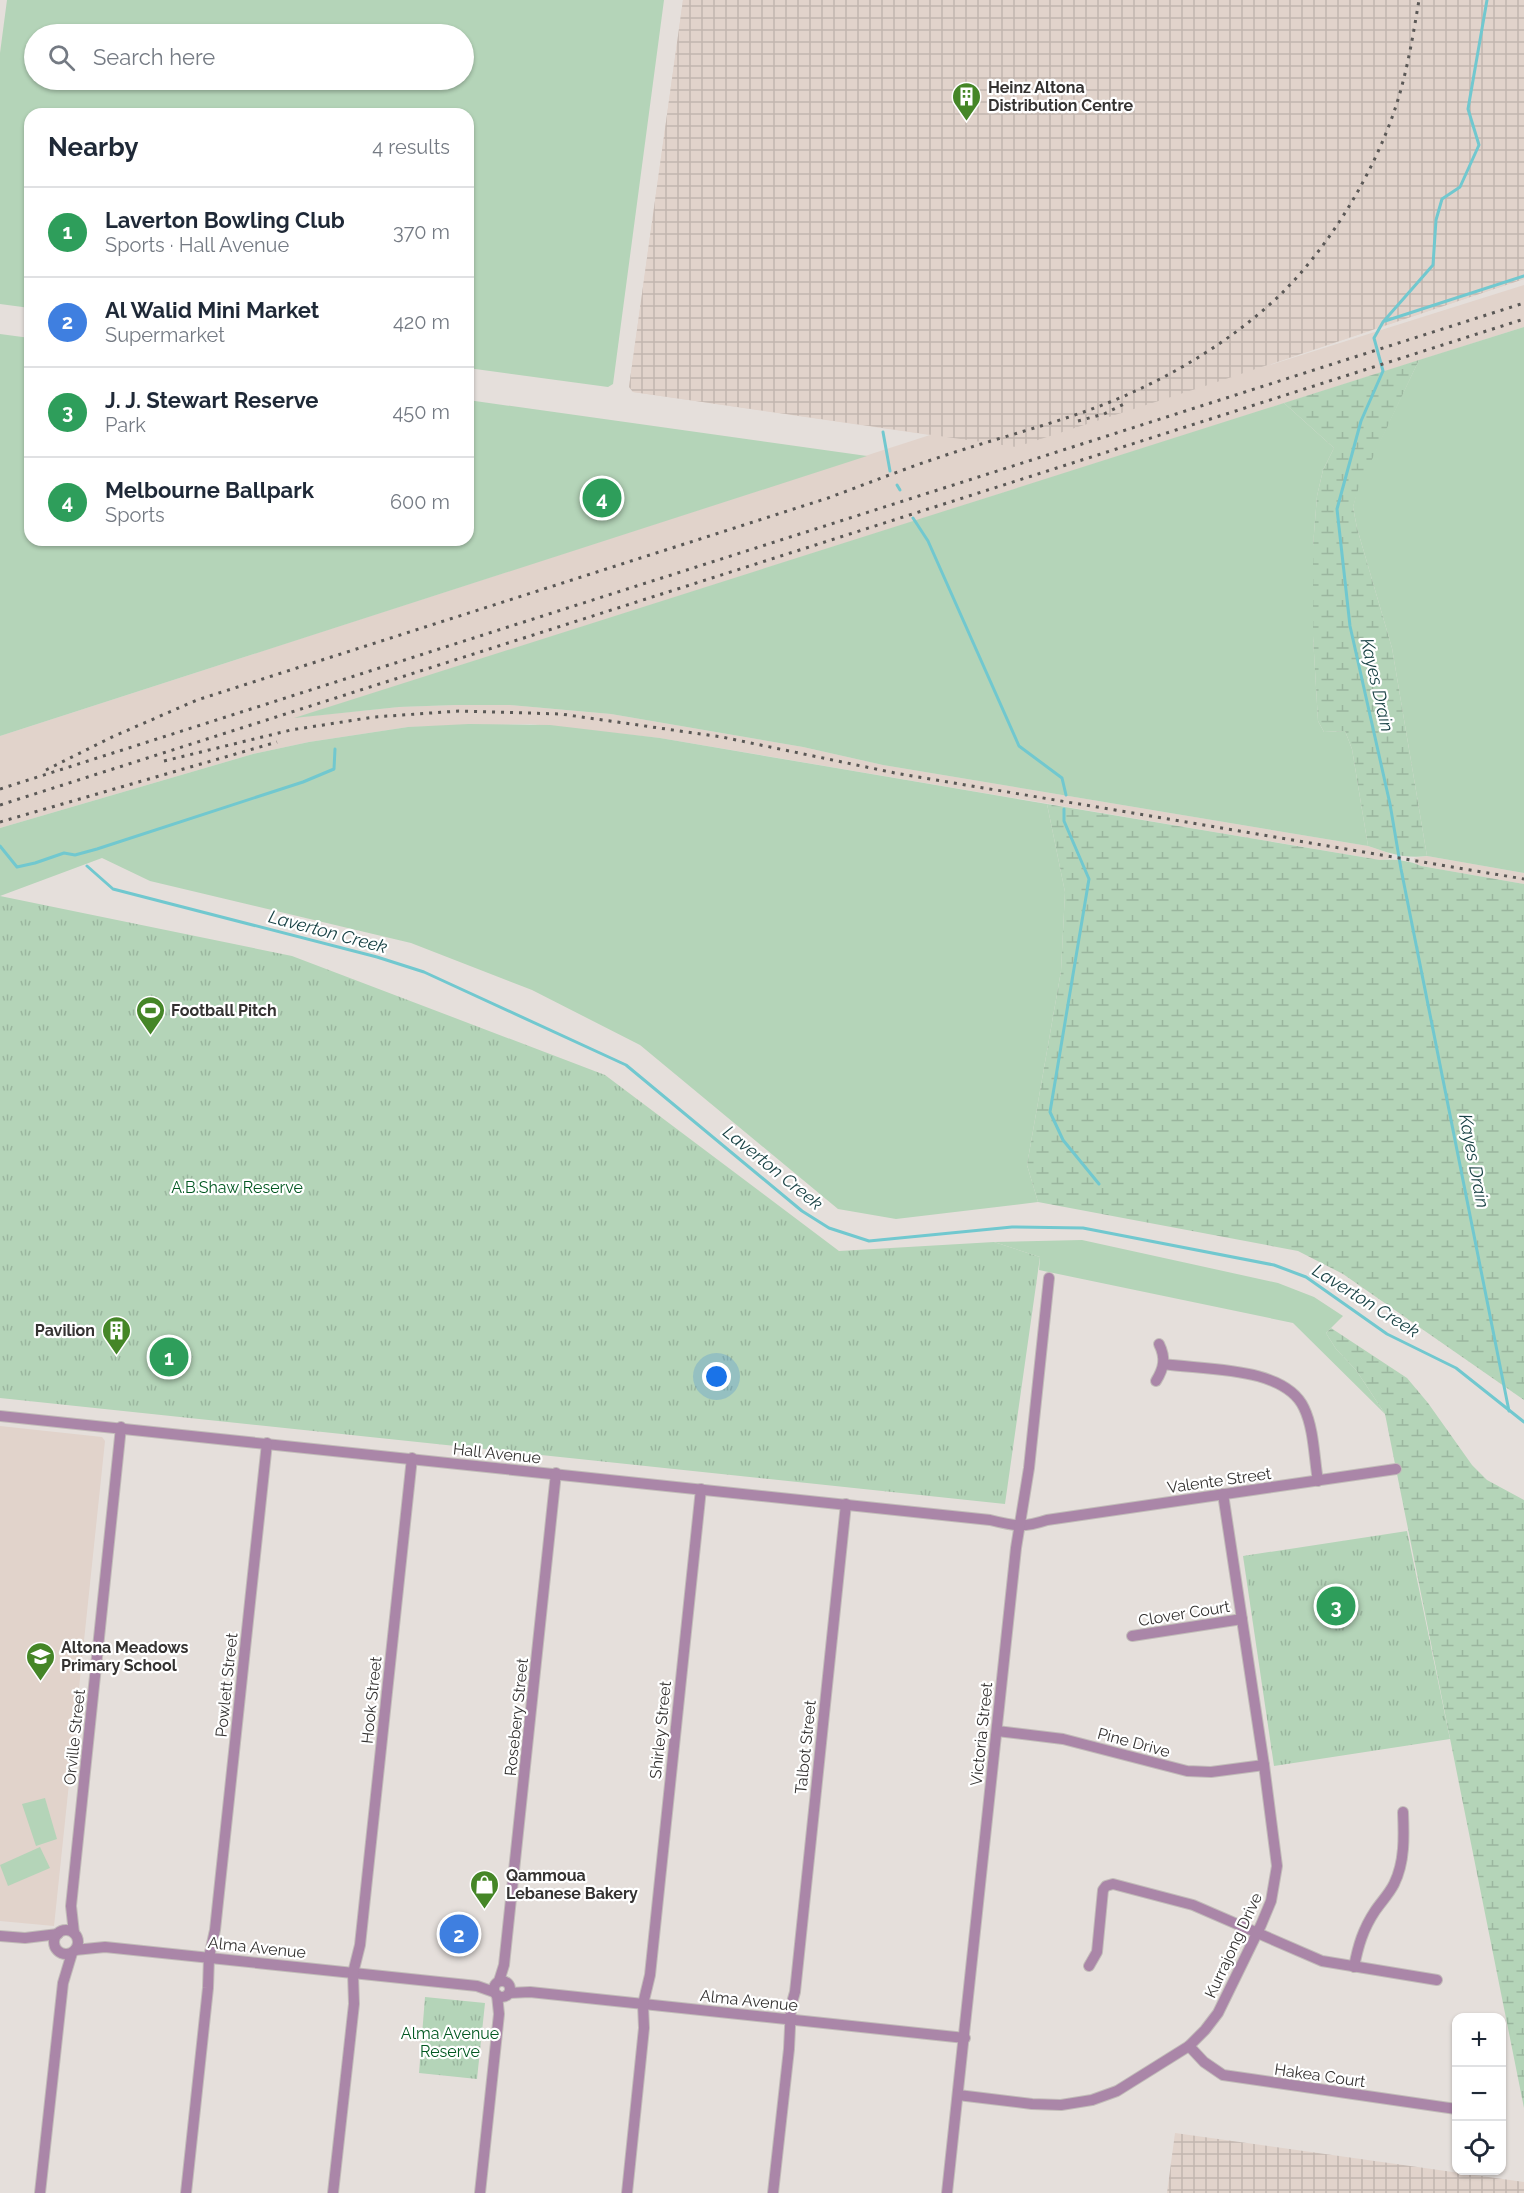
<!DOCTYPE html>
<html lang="en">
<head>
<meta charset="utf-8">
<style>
	body { margin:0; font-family:Raleway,sans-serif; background:#f2f2f3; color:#1f2937 }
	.controls { position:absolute; right:18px; bottom:18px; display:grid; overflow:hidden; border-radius:12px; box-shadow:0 2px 4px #0004 }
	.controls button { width:54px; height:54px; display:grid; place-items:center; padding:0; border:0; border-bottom:2px solid #e0e1e3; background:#fff; color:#1f2937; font:30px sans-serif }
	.you { position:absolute; left:717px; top:1377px; width:21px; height:21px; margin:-15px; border:4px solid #fff; border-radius:50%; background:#1a73e8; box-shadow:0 0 0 9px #1a73e833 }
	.badge { display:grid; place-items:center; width:39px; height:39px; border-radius:50%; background:#458627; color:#fff; font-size:20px; font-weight:700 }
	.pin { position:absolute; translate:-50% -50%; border:3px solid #fff; box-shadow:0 2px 6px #0006 }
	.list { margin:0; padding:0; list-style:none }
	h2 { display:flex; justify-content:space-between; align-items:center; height:78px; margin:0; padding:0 24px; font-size:26px }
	h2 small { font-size:20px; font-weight:400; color:#747a83 }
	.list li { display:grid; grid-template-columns:39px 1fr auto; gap:18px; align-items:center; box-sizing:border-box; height:90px; padding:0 24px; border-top:2px solid #e0e1e3 }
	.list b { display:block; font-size:22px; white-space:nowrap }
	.list p { margin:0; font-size:20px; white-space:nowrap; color:#747a83 }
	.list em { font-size:20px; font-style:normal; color:#747a83 }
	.icon { flex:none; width:33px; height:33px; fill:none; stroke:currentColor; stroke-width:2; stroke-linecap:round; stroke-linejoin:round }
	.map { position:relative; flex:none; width:1524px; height:2193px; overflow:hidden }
	.search { position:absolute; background:#fff; box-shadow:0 2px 4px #0004; left:24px; top:24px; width:450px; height:66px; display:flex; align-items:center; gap:15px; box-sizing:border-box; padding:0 21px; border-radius:33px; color:#747a83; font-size:22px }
	.panel { position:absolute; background:#fff; box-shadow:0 2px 4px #0004; left:24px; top:108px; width:450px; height:438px; border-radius:18px }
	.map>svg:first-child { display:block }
</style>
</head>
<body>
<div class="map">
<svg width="1524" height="2193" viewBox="0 0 1524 2193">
	<defs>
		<pattern id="industrial-grid" width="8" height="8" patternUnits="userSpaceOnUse" patternTransform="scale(1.5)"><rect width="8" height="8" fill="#e1d3cb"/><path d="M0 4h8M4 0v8" fill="none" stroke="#c2b6af"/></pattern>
		<pattern id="wetland-marsh" width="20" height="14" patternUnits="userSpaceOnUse" patternTransform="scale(1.5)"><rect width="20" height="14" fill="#b4d4b8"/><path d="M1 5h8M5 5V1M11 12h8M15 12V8" fill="none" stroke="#9bb69f"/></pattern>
		<pattern id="park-tufts" width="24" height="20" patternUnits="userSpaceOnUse" patternTransform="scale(1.5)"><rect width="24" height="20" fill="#b4d4b8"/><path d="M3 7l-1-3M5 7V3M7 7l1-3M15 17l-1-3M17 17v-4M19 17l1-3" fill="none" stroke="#9bb69f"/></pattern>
	</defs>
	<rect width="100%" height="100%" fill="#e5dfdb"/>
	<g fill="#e1d3cb">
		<path d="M683 0H1524V279L1257 369 1524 285V327L299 717 399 707 455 705H510L611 714 803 747 883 765 1368 846 1389 853V859L1380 860 660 738 530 724 408 727 309 742 253 754 0 828V736L930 435 633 392 629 387Z"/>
		<path d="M1427 856 1524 873V884L1421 866 1415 863 1414 858Z"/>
		<path d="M0 1426 102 1437 105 1441 54 1926 0 1921Z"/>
	</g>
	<g fill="url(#industrial-grid)">
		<path d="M683 0H1524V279L1205 386 1016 447 633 392 629 387Z"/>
		<path d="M1175 2133 1524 2182V2193H1167Z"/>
	</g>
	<g fill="#b4d4b8" fill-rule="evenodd">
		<path d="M7 0H664L613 384 608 387 468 368V114H30V308L0 304V53ZM34 34H464V80H34Z"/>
		<path d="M1524 327V873L1427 856 1392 648 1357 528 1353 507 1358 487 1419 360Z"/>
		<path d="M0 334 30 338V540H468V400L867 456 0 736Z"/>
		<path d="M1284 403 1334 448 1323 470 1317 496 1313 546V636L1318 721 1324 732 1345 731 1352 749 1368 846 883 765 803 747 611 714 510 705H455L399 707 294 718Z"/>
		<path d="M469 724 550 725 660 738 1047 804 1065 892 1061 971 1027 1165 1038 1202 896 1219 838 1209 640 1045 532 990 411 943 150 881 102 858 0 896V828L253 754 309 742 408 727Z"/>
		<path d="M1082 1240 1278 1283 1314 1297 1343 1316 1326 1333 1336 1349 1356 1370 1385 1414 1293 1323 1039 1270 1040 1257 994 1242Z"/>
		<path d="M45 1798 57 1839 36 1846 22 1804Z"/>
		<path d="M40 1847 50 1868 8 1886 0 1865Z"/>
	</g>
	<g fill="url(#wetland-marsh)">
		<path d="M1419 360 1359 487 1353 507 1357 528 1392 648 1427 856C1406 859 1388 853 1368 846L1352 749 1345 731 1324 732 1318 721 1313 636V546L1317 496 1323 470 1334 448 1284 403Z"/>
		<path d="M1047 804 1380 860C1393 859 1409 860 1421 866L1524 884V1400L1343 1274 1298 1251 1038 1202 1027 1165 1061 971 1065 892Z"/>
		<path d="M1331 1328 1407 1378 1428 1403 1472 1465 1487 1480 1524 1500V2108L1385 1414 1356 1370 1336 1349 1326 1333Z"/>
	</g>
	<g fill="url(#park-tufts)">
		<path d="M0 896 292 956 605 1075 839 1251 994 1242 1040 1257 1005 1504 0 1398Z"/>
		<path d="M1407 1531 1450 1739 1274 1766 1243 1556Z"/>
		<path d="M425 1997 485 2003 477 2079 419 2073Z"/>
	</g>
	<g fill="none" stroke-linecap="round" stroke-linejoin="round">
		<g stroke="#71c8cf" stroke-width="3">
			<path d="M1487 0 1468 109 1479 145 1460 187 1442 199 1436 220 1433 265 1383 322 1374 338 1383 371 1361 421 1337 509 1350 626 1390 804 1401 869 1509 1411"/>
			<path d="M1385 321 1524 276"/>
			<path d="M883 432 890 471"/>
			<path d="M897 485 900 490"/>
			<path d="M913 518 928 541 1019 746 1062 778 1066 795"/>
			<path d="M1064 809V821L1089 879 1050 1112 1063 1140 1099 1184"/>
			<path d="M0 846 17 867 35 863 64 853 75 855 97 849 303 782 334 769 335 749"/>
			<path d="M87 866 113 889 377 957 424 972 626 1065 802 1211 829 1228 869 1241 1012 1227 1083 1228 1274 1265 1306 1277 1387 1334 1456 1368 1524 1422"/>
		</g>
		<defs>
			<g id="street">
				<path d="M1164 1364C1203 1370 1285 1366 1304 1408 1314 1429 1314 1457 1318 1481"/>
				<path d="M1156 1381C1164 1368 1166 1358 1159 1344"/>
				<path d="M0 1416 990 1520C1014 1526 1023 1528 1047 1520L1396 1469"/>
				<path d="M1132 1636 1242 1619"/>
				<path d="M997 1731 1063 1739 1187 1771 1211 1772 1264 1765"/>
				<circle cx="66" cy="1942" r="12"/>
				<path d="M74 1933 71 1906 121 1427"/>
				<path d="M0 1936 25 1938 58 1934"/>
				<path d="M75 1950 105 1947 477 1986 494 1992"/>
				<path d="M1089 1966 1097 1952 1103 1890 1106 1886 1113 1884 1193 1905 1322 1961 1437 1980"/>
				<path d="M1354 1967C1358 1946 1363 1929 1375 1911 1381 1902 1389 1894 1394 1884 1405 1862 1404 1836 1403 1812"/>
				<circle cx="502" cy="1989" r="8"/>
				<path d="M499 1981 504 1965 556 1473"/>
				<path d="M509 1993 530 1992 965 2038"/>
				<path d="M1189 2046 1204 2062 1223 2075 1456 2109"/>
				<path d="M958 2095 1032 2104 1061 2105 1092 2100 1117 2091 1189 2046 1205 2030 1218 2013 1261 1925 1271 1901 1277 1866 1264 1765 1223 1494"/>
				<path d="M40 2193 63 1983 72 1953"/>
				<path d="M186 2193 208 1988 209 1957 215 1930 267 1443"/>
				<path d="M333 2193 354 2004 353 1973 360 1945 412 1458"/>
				<path d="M480 2193 499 2014 497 1995"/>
				<path d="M627 2193 644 2028 643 2004 650 1975 701 1489"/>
				<path d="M773 2193 789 2049 791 2006 795 1992 846 1504"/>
				<path d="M947 2193 1016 1548 1029 1468 1049 1278"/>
			</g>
		</defs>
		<use href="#street" stroke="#c2bcb9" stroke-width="12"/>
		<use href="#street" stroke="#aa86a8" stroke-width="10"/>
		<g stroke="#5a5856" stroke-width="3" stroke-dasharray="3 6" stroke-linecap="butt">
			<path d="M1078 421 1104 414 1128 402"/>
			<path d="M164 761 291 730 374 717 459 711 561 714 722 737 895 773 1524 879"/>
			<path d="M46 770 112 737 197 700 828 498C874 481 919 463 965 449 1019 432 1082 416 1133 392 1186 368 1238 335 1280 295 1330 246 1374 173 1396 106 1407 72 1413 36 1419 0"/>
			<path d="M0 789 1524 303"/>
			<path d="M0 805 1524 319"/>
			<path d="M0 822 277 742"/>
		</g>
	</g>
	<defs>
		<symbol id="building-pin" viewBox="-11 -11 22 30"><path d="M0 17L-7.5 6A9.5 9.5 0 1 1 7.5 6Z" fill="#458627" stroke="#fff"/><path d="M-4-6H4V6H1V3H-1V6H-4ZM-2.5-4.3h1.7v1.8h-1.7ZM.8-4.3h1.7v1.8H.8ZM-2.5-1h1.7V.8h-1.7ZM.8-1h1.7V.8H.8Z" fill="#fff"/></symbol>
		<symbol id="stadium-pin" viewBox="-11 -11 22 30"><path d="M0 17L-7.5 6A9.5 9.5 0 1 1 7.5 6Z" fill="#458627" stroke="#fff"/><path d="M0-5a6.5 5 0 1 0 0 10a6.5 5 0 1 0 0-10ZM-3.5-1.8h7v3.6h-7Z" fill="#fff"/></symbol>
		<symbol id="school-pin" viewBox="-11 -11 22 30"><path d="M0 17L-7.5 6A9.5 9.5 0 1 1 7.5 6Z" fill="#458627" stroke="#fff"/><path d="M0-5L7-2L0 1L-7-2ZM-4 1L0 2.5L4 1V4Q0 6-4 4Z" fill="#fff"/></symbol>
		<symbol id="shop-pin" viewBox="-11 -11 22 30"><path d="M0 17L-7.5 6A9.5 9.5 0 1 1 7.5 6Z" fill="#458627" stroke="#fff"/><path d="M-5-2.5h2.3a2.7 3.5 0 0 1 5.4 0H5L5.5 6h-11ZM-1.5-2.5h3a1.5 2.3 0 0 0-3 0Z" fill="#fff"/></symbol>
	</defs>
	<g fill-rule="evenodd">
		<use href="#building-pin" x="950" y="80" width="33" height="45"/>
		<use href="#stadium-pin" x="134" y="994" width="33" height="45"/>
		<use href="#building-pin" x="100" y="1314" width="33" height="45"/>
		<use href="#school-pin" x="24" y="1640" width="33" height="45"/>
		<use href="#shop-pin" x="468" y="1868" width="33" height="45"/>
	</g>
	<g text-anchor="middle" stroke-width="4.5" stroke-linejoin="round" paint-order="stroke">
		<g font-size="16" font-weight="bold" fill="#343231" stroke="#fff" text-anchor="start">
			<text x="988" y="93">Heinz Altona<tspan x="988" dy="18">Distribution Centre</tspan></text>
			<text x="171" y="1016">Football Pitch</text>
			<text x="95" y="1336" text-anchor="end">Pavilion</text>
			<text x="61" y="1653">Altona Meadows<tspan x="61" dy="18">Primary School</tspan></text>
			<text x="506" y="1881">Qammoua<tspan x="506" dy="18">Lebanese Bakery</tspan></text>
		</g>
		<g font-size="16" fill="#025821" stroke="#fff">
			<text x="237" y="1193">A.B.Shaw Reserve</text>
			<text x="450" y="2039">Alma Avenue<tspan x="450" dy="18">Reserve</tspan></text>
		</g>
		<g font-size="16" fill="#343231" stroke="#fff">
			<text transform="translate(497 1453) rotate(6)" y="6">Hall Avenue</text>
			<text transform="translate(1219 1480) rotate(-8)" y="6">Valente Street</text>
			<text transform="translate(1184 1613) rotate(-9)" y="6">Clover Court</text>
			<text transform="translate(226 1685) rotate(-84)" y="6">Powlett Street</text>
			<text transform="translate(371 1700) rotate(-84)" y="6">Hook Street</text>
			<text transform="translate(516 1717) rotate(-84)" y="6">Rosebery Street</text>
			<text transform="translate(660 1730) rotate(-84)" y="6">Shirley Street</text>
			<text transform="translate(981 1734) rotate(-84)" y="6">Victoria Street</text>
			<text transform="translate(74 1737) rotate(-84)" y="6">Orville Street</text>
			<text transform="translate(1134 1742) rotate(15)" y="6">Pine Drive</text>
			<text transform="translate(805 1747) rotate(-84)" y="6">Talbot Street</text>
			<text transform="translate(1233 1945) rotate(-65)" y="6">Kurrajong Drive</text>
			<text transform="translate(257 1947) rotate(6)" y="6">Alma Avenue</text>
			<text transform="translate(749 2000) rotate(6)" y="6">Alma Avenue</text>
			<text transform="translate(1320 2075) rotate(8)" y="6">Hakea Court</text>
		</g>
		<g font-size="18" font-style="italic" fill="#1a4346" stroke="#fff">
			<text transform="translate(1377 685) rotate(77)" y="6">Kayes Drain</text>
			<text transform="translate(328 932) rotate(15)" y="6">Laverton Creek</text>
			<text transform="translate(1474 1161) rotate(79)" y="6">Kayes Drain</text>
			<text transform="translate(773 1168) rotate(39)" y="6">Laverton Creek</text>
			<text transform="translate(1366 1301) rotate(32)" y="6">Laverton Creek</text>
		</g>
	</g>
</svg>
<div class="controls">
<button>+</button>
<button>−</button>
<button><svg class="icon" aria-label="locate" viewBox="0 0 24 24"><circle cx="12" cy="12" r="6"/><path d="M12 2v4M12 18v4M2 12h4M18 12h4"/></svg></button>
</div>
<div class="you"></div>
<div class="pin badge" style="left:169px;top:1357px;background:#2e9e5b">1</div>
<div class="pin badge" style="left:459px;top:1934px;background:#3f7fe0">2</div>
<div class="pin badge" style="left:1336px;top:1606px;background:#2e9e5b">3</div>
<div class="pin badge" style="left:602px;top:498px;background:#2e9e5b">4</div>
<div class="search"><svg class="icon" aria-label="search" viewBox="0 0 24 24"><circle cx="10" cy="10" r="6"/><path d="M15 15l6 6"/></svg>Search here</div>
<section class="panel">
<h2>Nearby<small>4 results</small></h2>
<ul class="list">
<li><span class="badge" style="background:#2e9e5b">1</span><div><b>Laverton Bowling Club</b><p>Sports · Hall Avenue</p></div><em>370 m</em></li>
<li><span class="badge" style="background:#3f7fe0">2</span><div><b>Al Walid Mini Market</b><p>Supermarket</p></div><em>420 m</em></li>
<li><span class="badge" style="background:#2e9e5b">3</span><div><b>J. J. Stewart Reserve</b><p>Park</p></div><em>450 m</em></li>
<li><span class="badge" style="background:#2e9e5b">4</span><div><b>Melbourne Ballpark</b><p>Sports</p></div><em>600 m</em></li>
</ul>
</section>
</div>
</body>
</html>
